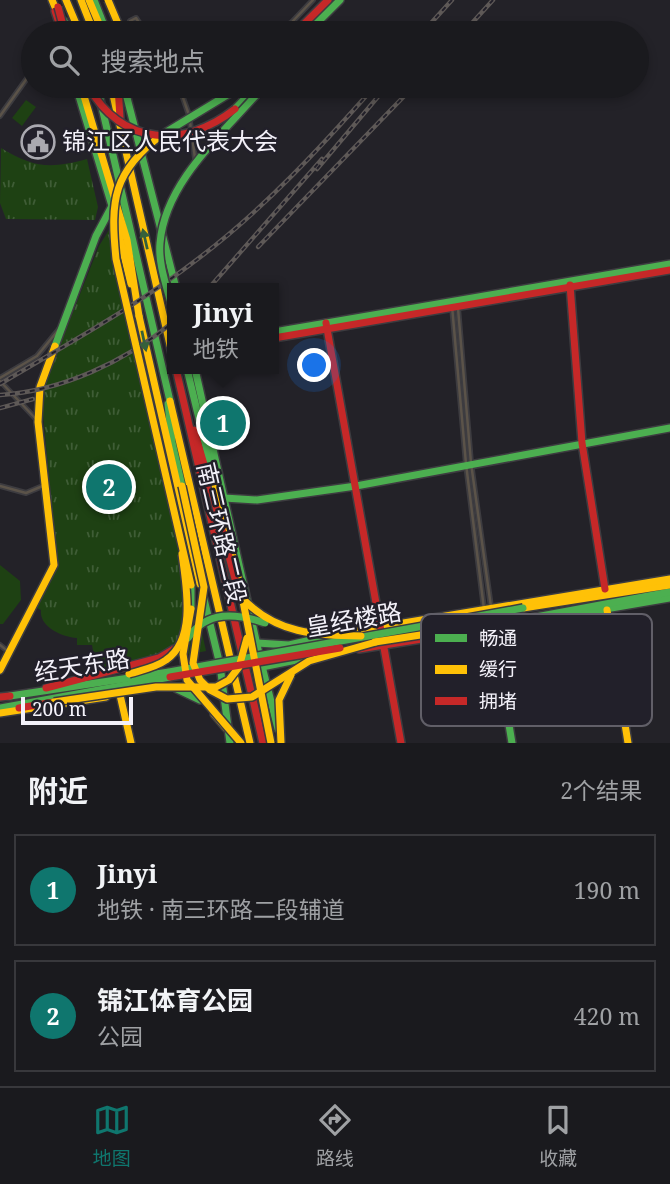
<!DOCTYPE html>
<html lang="zh">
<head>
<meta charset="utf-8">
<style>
	body { margin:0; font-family:"Noto Serif","Noto Sans SC",serif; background:#27272b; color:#f1f3f6 }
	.scale { position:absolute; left:21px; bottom:18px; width:112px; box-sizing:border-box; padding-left:7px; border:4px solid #f3f1f9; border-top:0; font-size:19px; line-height:24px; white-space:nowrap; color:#f3f1f9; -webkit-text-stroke:5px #22202a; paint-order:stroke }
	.you { position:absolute; left:315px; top:366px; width:24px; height:24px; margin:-18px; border:5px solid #fff; border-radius:50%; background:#1a73e8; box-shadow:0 0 0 10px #1a73e833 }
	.badge { display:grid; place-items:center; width:46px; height:46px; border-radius:50%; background:#0f766e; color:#fff; font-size:23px; font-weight:700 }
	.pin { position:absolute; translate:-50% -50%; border:4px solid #fff; box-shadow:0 2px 7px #0006 }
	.popup { position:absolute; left:167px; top:283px; width:112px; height:91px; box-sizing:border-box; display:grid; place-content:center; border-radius:0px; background:#1a1a1e; filter:drop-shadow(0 2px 5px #0005); font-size:23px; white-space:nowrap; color:#9fa1a4 }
	.popup b { font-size:26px; color:#f1f3f6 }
	.popup::after { content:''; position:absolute; left:50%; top:100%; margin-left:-14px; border:14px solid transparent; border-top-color:#1a1a1e }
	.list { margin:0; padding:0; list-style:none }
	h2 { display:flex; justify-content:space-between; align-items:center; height:91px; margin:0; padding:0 28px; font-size:30px }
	h2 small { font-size:23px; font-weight:400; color:#9fa1a4 }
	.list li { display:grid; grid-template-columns:46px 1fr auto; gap:21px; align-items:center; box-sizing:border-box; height:112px; margin:0 14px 14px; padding:0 14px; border:2px solid #38383c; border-radius:0px }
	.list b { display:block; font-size:26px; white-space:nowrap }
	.list p { margin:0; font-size:23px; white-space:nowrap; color:#9fa1a4 }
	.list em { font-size:23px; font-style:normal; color:#9fa1a4 }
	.icon { flex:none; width:38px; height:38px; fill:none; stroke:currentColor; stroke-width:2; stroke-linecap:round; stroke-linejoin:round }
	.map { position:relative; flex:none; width:670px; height:743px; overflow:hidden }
	.search { position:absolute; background:#1a1a1e; box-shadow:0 4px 10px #0003; left:21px; right:21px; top:21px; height:77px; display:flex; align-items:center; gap:18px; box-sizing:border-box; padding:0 24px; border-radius:38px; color:#9fa1a4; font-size:26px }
	.sheet { height:343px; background:#1a1a1e }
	nav { display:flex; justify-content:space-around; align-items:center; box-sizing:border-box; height:98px; border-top:2px solid #38383c; background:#1a1a1e; font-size:19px; color:#9fa1a4 }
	nav a { display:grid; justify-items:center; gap:4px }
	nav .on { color:#0f766e }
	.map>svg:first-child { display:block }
</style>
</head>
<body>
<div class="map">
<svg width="670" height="743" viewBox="0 0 670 743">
	<defs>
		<pattern id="park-tufts" width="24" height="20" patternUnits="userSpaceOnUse" patternTransform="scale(1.75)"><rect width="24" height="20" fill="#1e4113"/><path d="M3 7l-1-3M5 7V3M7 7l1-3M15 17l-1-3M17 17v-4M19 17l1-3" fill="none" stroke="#3f5d36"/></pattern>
	</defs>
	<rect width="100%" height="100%" fill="#232228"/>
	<g fill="#1e4113">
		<path d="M26 100 36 107 22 126 12 118Z"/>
		<path d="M0 565 20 581 21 600 3 624H0Z"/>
	</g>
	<g fill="url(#park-tufts)">
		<path d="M1 148C34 168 50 169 87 159L98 207 95 220 6 219 0 203Z"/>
		<path d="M112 225 206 651 97 672 92 645H77V638C62 637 39 627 41 610L37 608 54 575 57 561 41 393 99 246Z"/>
	</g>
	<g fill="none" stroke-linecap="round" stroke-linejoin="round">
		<defs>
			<g id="street">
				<path d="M125 33 130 21 136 18 146 33"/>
				<path d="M269 33 291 23 313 0"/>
				<path d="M166 86 181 92 189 115 195 158"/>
				<path d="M0 116 33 70"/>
				<path d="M452 306 466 464 484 609"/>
				<path d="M458 308 471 463 491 607"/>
				<path d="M0 378 37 356 60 328"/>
				<path d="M0 381 36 419"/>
				<path d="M0 486 26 493 45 485"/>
				<path d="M0 645 10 653"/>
			</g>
			<g id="fast">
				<path d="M94 0 107 33"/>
				<path d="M64 21 69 33"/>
				<path d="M307 33 340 0"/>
				<path d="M76 86 112 206"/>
				<path d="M97 86 170 401"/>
				<path d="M124 86 176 288"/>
				<path d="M235 109 257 86"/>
				<path d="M274 332 670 264"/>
				<path d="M55 346 96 236 112 206"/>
				<path d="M187 369 215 485"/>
				<path d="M195 369 260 658"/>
				<path d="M168 404 172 442 182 486"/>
				<path d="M224 498 257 500 356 486 670 428"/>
				<path d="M191 585V609"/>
				<path d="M204 599 220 665 230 743"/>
				<path d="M559 617 670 598"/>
				<path d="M545 618 559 617"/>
				<path d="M525 619 670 592"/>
				<path d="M493 628 512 743"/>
				<path d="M257 643 289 645 324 637"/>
				<path d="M262 666 278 729"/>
				<path d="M262 667 316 656"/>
				<path d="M177 689 200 700"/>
				<path d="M10 696 169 672"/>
				<path d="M0 708 170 677"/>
			</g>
			<g id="slow">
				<path d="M52 0 57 12"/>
				<path d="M66 0 80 33"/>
				<path d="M81 0 94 33"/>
				<path d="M89 0 103 33"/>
				<path d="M81 86 127 240 139 316"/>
				<path d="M111 86 172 354"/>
				<path d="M192 86H210"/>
				<path d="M114 214 131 284"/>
				<path d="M139 316 200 584"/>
				<path d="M170 401 250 743"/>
				<path d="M523 608 670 585"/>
				<path d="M607 610 628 743"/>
				<path d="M343 633 670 579"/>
				<path d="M0 670 54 565 38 422 40 387 55 346"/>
				<path d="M120 695 131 743"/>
				<path d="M0 713 106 697"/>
				<path d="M214 714 226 728"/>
			</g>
			<g id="jam">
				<path d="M55 11 62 32"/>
				<path d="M295 33 328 0"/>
				<path d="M118 86 120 118"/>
				<path d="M570 285 582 443 605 589"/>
				<path d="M326 323 401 743"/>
				<path d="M274 338 670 270"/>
				<path d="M176 369 263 743"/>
				<path d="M194 430 212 492"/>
				<path d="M359 649 547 619"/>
				<path d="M46 688 159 658 174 649"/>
				<path d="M0 697 10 696"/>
				<path d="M19 708 54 702"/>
			</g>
		</defs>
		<use href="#street" stroke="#3d3c40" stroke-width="6"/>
		<use href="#fast" stroke="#3d3c40" stroke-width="10"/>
		<use href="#slow" stroke="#3d3c40" stroke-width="10"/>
		<use href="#jam" stroke="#3d3c40" stroke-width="10"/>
		<use href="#street" stroke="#5b5349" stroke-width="2.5"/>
		<use href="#fast" stroke="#4caf50" stroke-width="7"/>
		<use href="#slow" stroke="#ffc107" stroke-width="7"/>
		<use href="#jam" stroke="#c62828" stroke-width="7"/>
		<defs>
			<g id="rail">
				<path d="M422 33 452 0"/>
				<path d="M463 33 493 0"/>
				<path d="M317 169 387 86"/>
				<path d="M258 247 414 86"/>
				<path d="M209 288 322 159"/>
				<path d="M0 384C67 344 137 306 199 258 265 208 321 147 375 86"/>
				<path d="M0 395C62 391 124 362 172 323"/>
				<path d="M0 408 33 399"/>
			</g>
		</defs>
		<use href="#rail" stroke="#5e5957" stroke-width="4.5"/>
		<use href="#rail" stroke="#22202a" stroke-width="2" stroke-dasharray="5" stroke-linecap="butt"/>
		<defs>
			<g id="fast-bridge">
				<path d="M163 134 242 86"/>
				<path d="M172 307C167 287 158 264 160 243 165 180 226 131 264 86"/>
				<path d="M188 638C207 610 236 613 265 623"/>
				<path d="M169 672 523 608"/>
			</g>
			<g id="slow-bridge">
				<path d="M108 0 122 33"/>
				<path d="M163 134C113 171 110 200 116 259L191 585"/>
				<path d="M215 485 239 581 271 743"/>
				<path d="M182 486 204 587 193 663 200 680 210 690 227 699 252 697 309 661 376 642"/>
				<path d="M243 599C277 634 315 635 361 636"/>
				<path d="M191 609 183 654 187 680 241 743"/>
				<path d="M375 642 525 619"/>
				<path d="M129 674C141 670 155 668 166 660 197 639 186 585 182 554"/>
				<path d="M54 702 156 687H216L229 680 239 667 247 638"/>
				<path d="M281 743 279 700 291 675"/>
			</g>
			<g id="jam-bridge">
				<path d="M58 7 65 33"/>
				<path d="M88 86C122 146 184 149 235 109"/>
				<path d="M212 492 238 590"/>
				<path d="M170 677 340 648"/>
			</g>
		</defs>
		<use href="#fast-bridge" stroke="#3d3c40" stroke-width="10" stroke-linecap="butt"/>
		<use href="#slow-bridge" stroke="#3d3c40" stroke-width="10" stroke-linecap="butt"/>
		<use href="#jam-bridge" stroke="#3d3c40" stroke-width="10" stroke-linecap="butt"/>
		<use href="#fast-bridge" stroke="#4caf50" stroke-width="7"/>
		<use href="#slow-bridge" stroke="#ffc107" stroke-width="7"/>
		<use href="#jam-bridge" stroke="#c62828" stroke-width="7"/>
	</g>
	<defs><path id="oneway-solid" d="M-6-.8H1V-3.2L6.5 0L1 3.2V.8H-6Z" transform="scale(1.75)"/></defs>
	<g fill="#35603b">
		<use href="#oneway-solid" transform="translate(145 239) rotate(-103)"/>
		<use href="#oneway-solid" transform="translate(144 341) rotate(78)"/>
	</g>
	<defs>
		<symbol id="civic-ring" viewBox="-11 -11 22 22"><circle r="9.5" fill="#22202a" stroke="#aaa9b0" stroke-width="1.5"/><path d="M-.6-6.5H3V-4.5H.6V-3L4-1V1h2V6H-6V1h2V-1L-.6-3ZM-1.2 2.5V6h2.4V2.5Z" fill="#aaa9b0"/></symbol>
	</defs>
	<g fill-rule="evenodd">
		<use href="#civic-ring" x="19" y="123" width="38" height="38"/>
	</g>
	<g text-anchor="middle" stroke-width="5" stroke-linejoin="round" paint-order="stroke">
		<g font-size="24" fill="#f3f1f9" stroke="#22202a" text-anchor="start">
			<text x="62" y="150">锦江区人民代表大会</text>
		</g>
		<g font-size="24" fill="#f3f1f9" stroke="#22202a">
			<text transform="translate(221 533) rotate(77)" y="8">南三环路二段</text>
			<text transform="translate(354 620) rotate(-10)" y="8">皇经楼路</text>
			<text transform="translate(82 666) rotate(-9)" y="8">经天东路</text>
		</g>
	</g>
	<rect x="421" y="614" width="231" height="112" rx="10" fill="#22202a" stroke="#615f68" stroke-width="2"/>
	<rect x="435" y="634" width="32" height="8" fill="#4caf50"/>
	<rect x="435" y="665" width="32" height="9" fill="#ffc107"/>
	<rect x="435" y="697" width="32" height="8" fill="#c62828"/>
	<g font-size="19" fill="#f3f1f9">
		<text x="479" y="645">畅通</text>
		<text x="479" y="676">缓行</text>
		<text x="479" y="708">拥堵</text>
	</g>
</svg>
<div class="scale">200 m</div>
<div class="you"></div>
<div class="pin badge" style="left:223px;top:423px">1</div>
<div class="popup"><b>Jinyi</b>地铁</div>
<div class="pin badge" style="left:109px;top:487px">2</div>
<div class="search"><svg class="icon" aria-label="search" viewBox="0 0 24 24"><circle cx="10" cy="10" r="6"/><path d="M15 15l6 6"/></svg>搜索地点</div>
</div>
<section class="sheet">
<h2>附近<small>2个结果</small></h2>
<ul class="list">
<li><span class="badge">1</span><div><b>Jinyi</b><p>地铁 · 南三环路二段辅道</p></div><em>190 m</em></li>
<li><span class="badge">2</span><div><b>锦江体育公园</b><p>公园</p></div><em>420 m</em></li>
</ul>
</section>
<nav>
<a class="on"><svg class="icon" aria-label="map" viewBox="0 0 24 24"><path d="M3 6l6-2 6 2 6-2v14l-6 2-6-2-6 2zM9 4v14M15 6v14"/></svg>地图</a>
<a><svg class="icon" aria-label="directions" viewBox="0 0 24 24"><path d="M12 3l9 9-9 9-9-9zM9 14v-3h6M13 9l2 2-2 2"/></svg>路线</a>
<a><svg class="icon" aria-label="saved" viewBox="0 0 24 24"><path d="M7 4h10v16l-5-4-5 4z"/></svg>收藏</a>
</nav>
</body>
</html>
